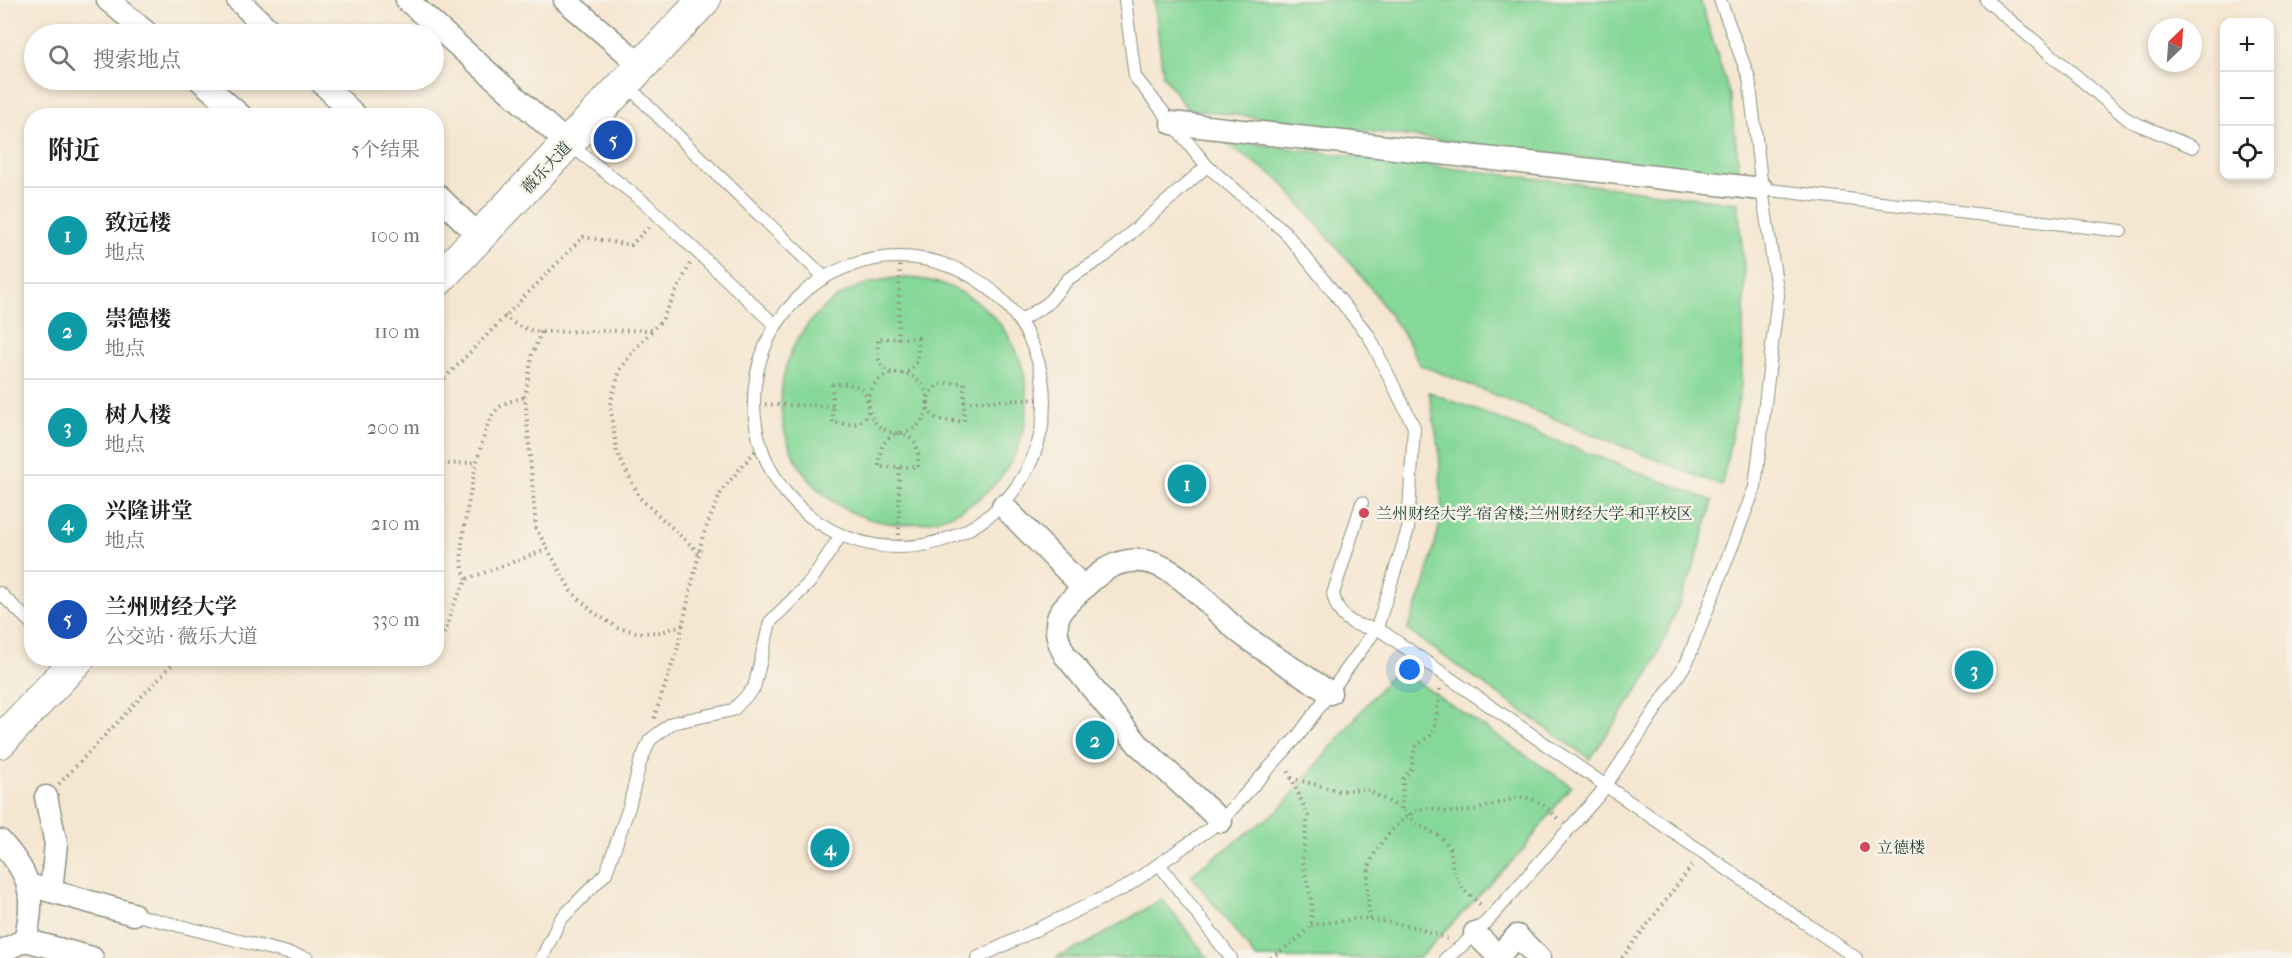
<!DOCTYPE html>
<html lang="zh">
<head>
<meta charset="utf-8">
<style>
	body { margin:0; font-family:"IM FELL French Canon","Noto Serif SC",serif; background:#f2f2f2; color:#202124 }
	.controls { position:absolute; right:18px; top:18px; display:grid; overflow:hidden; border-radius:12px; box-shadow:0 3px 9px #0003 }
	.controls button { width:54px; height:54px; display:grid; place-items:center; padding:0; border:0; border-bottom:2px solid #e0e0e0; background:#fff; color:#202124; font:30px sans-serif }
	.compass { position:absolute; left:2148px; top:18px; width:54px; height:54px; border-radius:50%; background:#fff; box-shadow:0 3px 9px #0003; rotate:25deg }
	.you { position:absolute; left:1410px; top:670px; width:21px; height:21px; margin:-15px; border:4px solid #fff; border-radius:50%; background:#1a73e8; box-shadow:0 0 0 9px #1a73e833 }
	.badge { display:grid; place-items:center; width:39px; height:39px; border-radius:50%; background:#0f766e; color:#fff; font-size:20px; font-weight:700 }
	.pin { position:absolute; translate:-50% -50%; border:3px solid #fff; box-shadow:0 2px 6px #0006 }
	.list { margin:0; padding:0; list-style:none }
	h2 { display:flex; justify-content:space-between; align-items:center; height:78px; margin:0; padding:0 24px; font-size:26px }
	h2 small { font-size:20px; font-weight:400; color:#757577 }
	.list li { display:grid; grid-template-columns:39px 1fr auto; gap:18px; align-items:center; box-sizing:border-box; height:96px; padding:0 24px; border-top:2px solid #e0e0e0 }
	.list b { display:block; font-size:22px; white-space:nowrap }
	.list p { margin:0; font-size:20px; white-space:nowrap; color:#757577 }
	.list em { font-size:20px; font-style:normal; color:#757577 }
	.icon { flex:none; width:33px; height:33px; fill:none; stroke:currentColor; stroke-width:2; stroke-linecap:round; stroke-linejoin:round }
	.map { position:relative; flex:none; width:2292px; height:958px; overflow:hidden }
	.search { position:absolute; background:#fff; box-shadow:0 3px 9px #0003; left:24px; top:24px; width:420px; height:66px; display:flex; align-items:center; gap:15px; box-sizing:border-box; padding:0 21px; border-radius:33px; color:#757577; font-size:22px }
	.panel { position:absolute; background:#fff; box-shadow:0 3px 9px #0003; left:24px; top:108px; width:420px; height:558px; border-radius:24px }
	.map>svg:first-child { display:block }
</style>
</head>
<body>
<div class="map">
<svg width="2292" height="958" viewBox="0 0 2292 958">
	<rect width="100%" height="100%" fill="#f7f3e8"/>
	<filter id="ink" filterUnits="userSpaceOnUse"><feTurbulence type="fractalNoise" baseFrequency=".0167" numOctaves="2"/><feDisplacementMap in="SourceGraphic" scale="12" xChannelSelector="R" yChannelSelector="G"/><feConvolveMatrix kernelMatrix="1 2 1 2 8 2 1 2 1" color-interpolation-filters="sRGB"/></filter>
	<filter id="wash" filterUnits="userSpaceOnUse"><feTurbulence type="fractalNoise" baseFrequency=".008" numOctaves="4" result="noise"/><feDisplacementMap in="SourceGraphic" scale="24" xChannelSelector="R" yChannelSelector="G"/><feGaussianBlur stdDeviation="1.35" result="paint"/><feColorMatrix in="noise" values="0 0 0 0 0 0 0 0 0 0 0 0 0 0 0 0 0 1.4 0 .05"/><feComposite in="paint" operator="in"/></filter>
	<g filter="url(#wash)">
		<rect width="100%" height="100%" fill="#f5e6d1"/>
		<g fill="#86d899" stroke="#528a66" stroke-width="1.5">
			<path d="M1154 0H1700L1730 96 1740 177 1187 109 1163 75Z"/>
			<path d="M1221 140 1738 203 1745 281 1741 386 1722 486 1420 365 1408 341 1370 287 1280 180Z"/>
			<circle cx="904" cy="401" r="123"/>
			<path d="M1429 392 1713 501 1693 570 1650 672 1590 759 1407 630 1424 587 1442 516 1439 449Z"/>
			<path d="M1397 668 1571 786 1522 851 1419 958H1256L1191 875 1281 808Z"/>
			<path d="M1162 899 1208 958H1055L1085 945Z"/>
		</g>
	</g>
	<g filter="url(#ink)">
		<g fill="none" stroke-linecap="round" stroke-linejoin="round">
			<defs>
				<g id="lane">
					<path d="M1986 0 2130 121 2193 147"/>
					<path d="M625 83 694 152 823 276"/>
					<path d="M569 144 645 203 775 325"/>
					<path d="M1762 189 2121 231"/>
					<circle cx="899" cy="402" r="145"/>
					<path d="M1020 321 1047 304 1068 279 1105 256 1207 166"/>
					<path d="M1362 503 1333 594C1338 617 1353 628 1377 628L1856 958"/>
					<path d="M0 593 32 624"/>
					<path d="M1159 864 1231 958"/>
					<path d="M133 914 307 958"/>
					<path d="M542 958 560 920 606 873 629 807 640 763 650 740 672 723 733 710 754 688 770 622 810 582 841 535"/>
					<path d="M977 958 1126 887 1221 821 1298 736 1377 628 1408 529 1414 427 1369 336 1284 231 1207 166 1135 77 1125 0"/>
					<path d="M1446 958 1463 945 1493 915 1600 794 1687 662 1755 487 1778 296 1762 189 1749 78 1720 0"/>
				</g>
				<g id="street">
					<path d="M108 0 148 34"/>
					<path d="M238 0 273 34"/>
					<path d="M407 0 568 144"/>
					<path d="M565 0 642 66"/>
					<path d="M200 80 241 116"/>
					<path d="M319 80 356 116"/>
					<path d="M1172 123 1762 189"/>
					<path d="M436 194 480 237"/>
					<path d="M1003 506 1084 588"/>
					<path d="M46 797 56 844 51 891"/>
					<path d="M1221 821 1138 744 1065 655C1056 639 1052 619 1066 605 1078 593 1093 577 1108 568 1163 538 1204 605 1242 634 1269 655 1301 673 1330 693"/>
					<path d="M0 841C31 875 36 895 25 940L0 952"/>
					<path d="M29 885 133 914"/>
					<path d="M1475 933 1498 956"/>
					<path d="M25 940 92 958"/>
					<path d="M1496 958 1517 936 1539 958"/>
				</g>
				<g id="secondary">
					<path d="M436 282 704 0"/>
					<path d="M0 742 79 658"/>
				</g>
			</defs>
			<use href="#lane" stroke="#8a9282" stroke-width="14"/>
			<use href="#street" stroke="#8a9282" stroke-width="25"/>
			<use href="#secondary" stroke="#8a9282" stroke-width="34"/>
			<g stroke="#8a9282" stroke-width="4" stroke-dasharray="1.5 4.5" stroke-linecap="butt">
				<path d="M690 264 662 320 633 351 620 370 610 404 617 453 640 498 699 553"/>
				<path d="M504 316C516 326 526 330 541 332L652 330"/>
				<path d="M541 332 532 355 525 397 536 528 571 591 593 612 618 628 640 633 662 632 683 625"/>
				<path d="M918 338C917 346 919 356 916 363 910 377 887 377 880 363 877 356 878 347 878 339Z"/>
				<path d="M898 339 900 257"/>
				<circle cx="898" cy="403" r="30"/>
				<path d="M946 383H964V421C956 421 944 422 936 418 919 407 930 385 946 383Z"/>
				<path d="M832 384C841 384 852 383 860 388 871 396 872 419 857 423 850 425 840 423 833 423Z"/>
				<path d="M436 387 583 237 631 245 649 227"/>
				<path d="M964 402 1045 399"/>
				<path d="M753 404 833 406"/>
				<path d="M899 433C918 437 919 450 918 467H879C880 450 881 438 899 433Z"/>
				<path d="M436 465 477 462"/>
				<path d="M899 547V467"/>
				<path d="M467 579C461 569 461 555 462 543 465 518 480 431 494 413 502 402 512 401 525 397"/>
				<path d="M445 634 453 605 467 579 548 549"/>
				<path d="M654 718 677 650 703 535 722 490 760 445"/>
				<path d="M1291 778 1339 791 1366 789 1402 809 1416 823 1440 836 1451 850 1453 871 1463 889 1483 907"/>
				<path d="M59 784 178 658"/>
				<path d="M1402 809 1403 779 1411 770 1415 747 1434 733 1440 689"/>
				<path d="M1370 919C1368 903 1366 885 1369 869 1372 849 1405 809 1427 808 1434 808 1442 812 1449 812 1458 812 1468 811 1477 809 1517 800 1526 784 1559 820"/>
				<path d="M1311 925 1363 918 1415 927 1448 939"/>
				<path d="M1271 958 1299 938 1311 925 1312 901 1302 862 1308 816 1287 768"/>
				<path d="M1622 958 1694 863"/>
			</g>
			<use href="#lane" stroke="#fff" stroke-width="12"/>
			<use href="#street" stroke="#fff" stroke-width="22"/>
			<use href="#secondary" stroke="#fff" stroke-width="32"/>
		</g>
	</g>
	<g fill="#d1495b" stroke="#f7f3e8" stroke-width="2">
		<circle cx="1364" cy="513" r="6"/>
		<circle cx="1865" cy="847" r="6"/>
	</g>
	<g text-anchor="middle" stroke-width="5" stroke-linejoin="round" paint-order="stroke">
		<g font-size="16" fill="#1f3d34" stroke="#f7f3e8">
			<text transform="translate(546 167) rotate(-47)" y="6">薇乐大道</text>
		</g>
		<g font-size="16" fill="#1f3d34" stroke="#f7f3e8" text-anchor="start">
			<text x="1376" y="519">兰州财经大学-宿舍楼;兰州财经大学-和平校区</text>
			<text x="1877" y="853">立德楼</text>
		</g>
	</g>
</svg>
<div class="controls">
<button>+</button>
<button>−</button>
<button><svg class="icon" aria-label="locate" viewBox="0 0 24 24"><circle cx="12" cy="12" r="6"/><path d="M12 2v4M12 18v4M2 12h4M18 12h4"/></svg></button>
</div>
<svg class="compass" viewBox="-18 -18 36 36"><path d="M0-13l5 13h-10z" fill="#e53935"/><path d="M0 13l5-13h-10z" fill="#757577"/></svg>
<div class="you"></div>
<div class="pin badge" style="left:1187px;top:484px;background:#0f9aa8">1</div>
<div class="pin badge" style="left:1095px;top:740px;background:#0f9aa8">2</div>
<div class="pin badge" style="left:1974px;top:670px;background:#0f9aa8">3</div>
<div class="pin badge" style="left:830px;top:848px;background:#0f9aa8">4</div>
<div class="pin badge" style="left:613px;top:140px;background:#1a4fb4">5</div>
<div class="search"><svg class="icon" aria-label="search" viewBox="0 0 24 24"><circle cx="10" cy="10" r="6"/><path d="M15 15l6 6"/></svg>搜索地点</div>
<section class="panel">
<h2>附近<small>5个结果</small></h2>
<ul class="list">
<li><span class="badge" style="background:#0f9aa8">1</span><div><b>致远楼</b><p>地点</p></div><em>100 m</em></li>
<li><span class="badge" style="background:#0f9aa8">2</span><div><b>崇德楼</b><p>地点</p></div><em>110 m</em></li>
<li><span class="badge" style="background:#0f9aa8">3</span><div><b>树人楼</b><p>地点</p></div><em>200 m</em></li>
<li><span class="badge" style="background:#0f9aa8">4</span><div><b>兴隆讲堂</b><p>地点</p></div><em>210 m</em></li>
<li><span class="badge" style="background:#1a4fb4">5</span><div><b>兰州财经大学</b><p>公交站 · 薇乐大道</p></div><em>330 m</em></li>
</ul>
</section>
</div>
</body>
</html>
